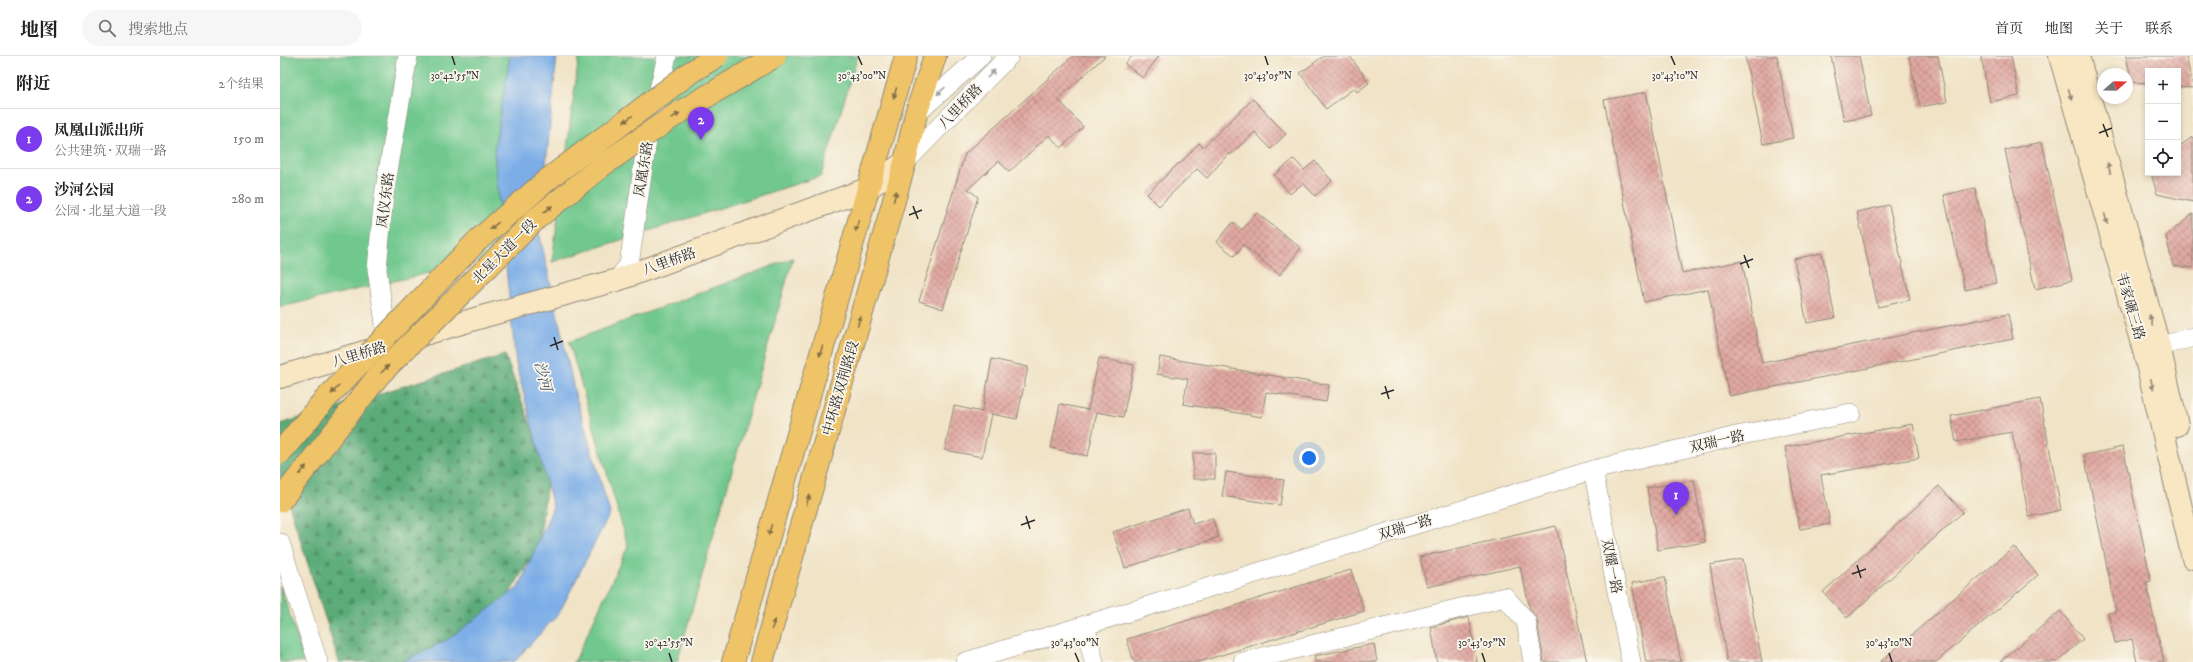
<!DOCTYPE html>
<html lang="zh">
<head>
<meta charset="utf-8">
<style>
	body { margin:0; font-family:"IM FELL DW Pica","Noto Serif SC",serif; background:#f6f6f6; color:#202124 }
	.controls { position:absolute; right:12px; top:12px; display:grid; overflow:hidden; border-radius:0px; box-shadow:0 2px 6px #0003 }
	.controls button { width:36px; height:36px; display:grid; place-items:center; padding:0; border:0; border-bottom:1px solid #e0e0e0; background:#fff; color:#202124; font:20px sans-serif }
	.compass { position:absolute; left:1817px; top:12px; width:36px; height:36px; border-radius:50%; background:#fff; box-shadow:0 2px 6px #0003; rotate:70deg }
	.you { position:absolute; left:1029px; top:402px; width:14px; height:14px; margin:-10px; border:3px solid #fff; border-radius:50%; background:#1a73e8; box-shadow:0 0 0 6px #1a73e833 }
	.badge { display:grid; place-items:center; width:26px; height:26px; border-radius:50%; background:#7c3aed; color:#fff; font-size:13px; font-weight:700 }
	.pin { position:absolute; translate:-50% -33px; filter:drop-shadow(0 1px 2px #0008) }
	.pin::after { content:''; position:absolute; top:21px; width:14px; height:12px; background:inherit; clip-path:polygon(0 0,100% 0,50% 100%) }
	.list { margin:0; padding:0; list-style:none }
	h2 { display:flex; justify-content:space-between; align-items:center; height:52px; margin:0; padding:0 16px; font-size:17px }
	h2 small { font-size:13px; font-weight:400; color:#757577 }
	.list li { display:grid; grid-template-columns:26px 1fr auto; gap:12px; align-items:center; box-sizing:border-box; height:60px; padding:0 16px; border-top:1px solid #e0e0e0 }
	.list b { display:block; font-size:15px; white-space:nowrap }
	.list p { margin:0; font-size:13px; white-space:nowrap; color:#757577 }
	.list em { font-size:13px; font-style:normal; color:#757577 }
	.icon { flex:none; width:22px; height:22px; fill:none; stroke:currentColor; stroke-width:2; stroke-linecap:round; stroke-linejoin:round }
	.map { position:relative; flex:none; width:1913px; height:606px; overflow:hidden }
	header { display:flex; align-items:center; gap:24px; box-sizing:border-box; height:56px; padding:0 20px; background:#fff; border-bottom:1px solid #e0e0e0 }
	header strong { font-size:19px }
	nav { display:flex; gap:22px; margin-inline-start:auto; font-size:14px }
	.search { width:280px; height:36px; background:#f6f6f6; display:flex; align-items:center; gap:10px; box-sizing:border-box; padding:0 14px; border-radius:22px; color:#757577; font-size:15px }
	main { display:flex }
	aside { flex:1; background:#fff }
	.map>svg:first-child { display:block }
</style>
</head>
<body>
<header>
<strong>地图</strong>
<div class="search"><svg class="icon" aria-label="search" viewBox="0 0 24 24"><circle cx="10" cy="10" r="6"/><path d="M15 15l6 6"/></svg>搜索地点</div>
<nav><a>首页</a><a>地图</a><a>关于</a><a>联系</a></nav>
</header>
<main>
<aside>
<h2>附近<small>2个结果</small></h2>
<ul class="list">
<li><span class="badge">1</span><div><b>凤凰山派出所</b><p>公共建筑 · 双瑞一路</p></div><em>150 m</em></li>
<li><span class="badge">2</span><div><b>沙河公园</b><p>公园 · 北星大道一段</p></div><em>280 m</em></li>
</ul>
</aside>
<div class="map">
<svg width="1913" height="606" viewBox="0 0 1913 606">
	<defs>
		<pattern id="forest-firs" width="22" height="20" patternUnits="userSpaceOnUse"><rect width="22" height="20" fill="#5cac79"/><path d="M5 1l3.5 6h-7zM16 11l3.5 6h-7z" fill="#4c8c63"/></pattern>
		<pattern id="building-cross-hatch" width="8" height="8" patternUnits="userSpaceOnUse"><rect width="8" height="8" fill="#e1a9a2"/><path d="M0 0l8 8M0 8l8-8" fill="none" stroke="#b78a84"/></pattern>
	</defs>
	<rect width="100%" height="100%" fill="#fbf7ec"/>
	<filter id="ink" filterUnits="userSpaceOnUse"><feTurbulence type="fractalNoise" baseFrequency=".025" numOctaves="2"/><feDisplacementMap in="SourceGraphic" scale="8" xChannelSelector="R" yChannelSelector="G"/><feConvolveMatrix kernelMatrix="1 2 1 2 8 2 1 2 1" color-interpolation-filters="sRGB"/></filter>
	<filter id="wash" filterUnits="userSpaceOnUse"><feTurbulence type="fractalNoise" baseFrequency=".012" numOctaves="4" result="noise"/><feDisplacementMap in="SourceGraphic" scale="16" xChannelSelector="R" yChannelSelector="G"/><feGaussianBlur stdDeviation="0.9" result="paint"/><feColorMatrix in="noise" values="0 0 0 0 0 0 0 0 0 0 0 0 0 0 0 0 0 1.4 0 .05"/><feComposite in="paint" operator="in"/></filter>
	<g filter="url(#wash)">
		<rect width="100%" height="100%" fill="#f0e3c6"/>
		<path fill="url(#forest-firs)" stroke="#446c52" d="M225 299 268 417 259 489 226 543 152 606H59L0 420V368Z"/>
		<g fill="#71c88e" stroke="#4e7a5c">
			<path d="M0 0H231L215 202 0 251Z"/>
			<path d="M299 0H578L541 120 272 206Z"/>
			<path d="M513 202 397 606H292L295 605 348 490 289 286Z"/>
			<path d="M0 529 25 606H0Z"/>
		</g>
		<path fill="#7cade7" stroke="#546c89" d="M230 0H277L259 176 295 338 330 457 279 557 234 606H121L167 584 239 531 273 451 236 308 214 95Z"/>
		<g id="blocks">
			<g fill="url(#building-cross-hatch)">
				<path d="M793 0H825L778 43 803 71 781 92 769 79 729 116 719 105 688 133 698 141 663 253 639 245 685 98Z"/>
				<path d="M852 0H879L863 22 845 8Z"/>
				<path d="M1044 0H1070L1089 27 1077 36 1074 32 1046 53 1020 17Z"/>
				<path d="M1465 0H1497L1513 82 1483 88Z"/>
				<path d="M1551 0H1579L1591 60 1564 65Z"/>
				<path d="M1629 0H1658L1667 46 1640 51Z"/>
				<path d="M1701 0H1731L1739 40 1710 46Z"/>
				<path d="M1846 0H1906L1913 32 1898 31V15H1868V27L1852 26Z"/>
				<path d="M1366 36 1402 217 1462 205 1482 307 1728 258 1733 283 1449 340 1428 233 1364 246 1324 44Z"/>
				<path d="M973 43 1006 78 991 93 975 76 950 99 949 97 927 122 917 113 879 150 867 138 899 107 900 108 919 87 923 91Z"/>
				<path d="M1913 81V146L1877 138 1871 117H1898V91Z"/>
				<path d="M1762 86 1792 224 1755 233 1725 94Z"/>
				<path d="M1014 103 1024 114 1035 105 1052 125 1035 140 1023 127 1010 138 994 119Z"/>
				<path d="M1695 132 1716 227 1685 234 1664 139Z"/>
				<path d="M1609 149 1630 244 1598 251 1577 156Z"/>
				<path d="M977 157 1021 192 1000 219 963 189 954 200 937 186 953 166 962 174Z"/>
				<path d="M1913 158V212L1893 210 1886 180Z"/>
				<path d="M1542 197 1555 262 1527 267 1514 203Z"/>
				<path d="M880 301 1049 329 1046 346 986 336 982 361 903 348 908 323 877 318Z"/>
				<path d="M819 302 854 309 843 361 817 356 808 400 771 392 780 348 808 354Z"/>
				<path d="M712 303 748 311 737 363 711 358 702 401 665 394 674 350 702 356Z"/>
				<path d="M1760 343 1781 454 1749 461 1732 376 1676 386 1671 360Z"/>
				<path d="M1633 368 1639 402 1541 419 1550 468 1520 473 1505 391Z"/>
				<path d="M1843 391 1871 525 1866 527 1884 606H1857L1852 583 1835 587 1828 557 1836 555 1804 399Z"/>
				<rect x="913" y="397" width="22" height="26"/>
				<path d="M946 416 1004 424 1000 449 942 440Z"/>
				<path d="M1414 424 1425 486 1378 494 1367 432Z"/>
				<path d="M1659 430 1683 456 1567 562 1543 536Z"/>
				<path d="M908 452 913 468 932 462 939 481 845 512 833 476Z"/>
				<path d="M1276 470 1307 606H1264L1257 563 1250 553 1240 510 1147 531 1140 501Z"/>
				<path d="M1734 491 1758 519 1656 606H1600Z"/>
				<path d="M1463 503 1482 606H1447L1430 509Z"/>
				<path d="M1071 514 1084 555 919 606H854L847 583Z"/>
				<path d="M1385 521 1401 606H1366L1352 527Z"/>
				<path d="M1780 555 1803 583 1777 606H1720Z"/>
				<path d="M1189 561 1197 606H1157L1151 571Z"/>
				<path d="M1094 588 1097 606H1035L1034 600Z"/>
			</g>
		</g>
	</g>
	<g filter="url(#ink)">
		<use href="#blocks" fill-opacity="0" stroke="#8e8778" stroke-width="1"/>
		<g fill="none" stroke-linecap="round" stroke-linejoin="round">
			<defs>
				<g id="street">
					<path d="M636 58 701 0"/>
					<path d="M625 106 729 0"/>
					<path d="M337 224 349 209 367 84 387 0"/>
					<path d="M108 289 97 213 104 139 128 0"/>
					<path d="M1864 295 1913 281"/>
					<path d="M1313 414 1351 606"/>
					<path d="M0 487 38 606"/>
					<path d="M805 569 814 606"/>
					<path d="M685 606 1313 414 1461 379 1571 357"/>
					<path d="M963 606 1225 541 1246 565 1253 606"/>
				</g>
				<g id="secondary">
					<path d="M1780 0 1864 295 1913 502"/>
					<path d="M1798 0 1879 290 1897 369"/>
					<path d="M0 321 205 260 337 224 587 133 625 106"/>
				</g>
				<g id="primary">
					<path d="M453 606 626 0"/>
					<path d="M482 606 625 106 636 58 655 0"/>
				</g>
			</defs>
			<use href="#street" stroke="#8e8778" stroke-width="20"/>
			<use href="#secondary" stroke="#8e8778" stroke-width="24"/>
			<use href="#primary" stroke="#8e8778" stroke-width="24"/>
			<use href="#street" stroke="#fff" stroke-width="19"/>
			<use href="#secondary" stroke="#f9e7c3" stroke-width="22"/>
			<use href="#primary" stroke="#efc469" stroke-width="22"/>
			<defs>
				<g id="highway-bridge">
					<path d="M0 397 41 348 197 185 267 124 411 16 437 0"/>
					<path d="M0 445 99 319 256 163 323 109 392 61 495 0"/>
				</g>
			</defs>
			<use href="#highway-bridge" stroke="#8e8778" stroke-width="24" stroke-linecap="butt"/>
			<use href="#highway-bridge" stroke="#efc469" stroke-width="22"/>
		</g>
		<defs><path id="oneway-solid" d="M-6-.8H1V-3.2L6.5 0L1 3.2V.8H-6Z"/></defs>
		<g fill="#a0a0a0">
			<use href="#oneway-solid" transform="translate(711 18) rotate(-46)"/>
			<use href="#oneway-solid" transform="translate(661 35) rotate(138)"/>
		</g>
		<g fill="#837047">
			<use href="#oneway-solid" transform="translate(615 37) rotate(106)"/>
			<use href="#oneway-solid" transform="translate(395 60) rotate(-32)"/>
			<use href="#oneway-solid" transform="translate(348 63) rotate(143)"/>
			<use href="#oneway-solid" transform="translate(615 140) rotate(-74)"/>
			<use href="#oneway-solid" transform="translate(268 153) rotate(-39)"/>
			<use href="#oneway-solid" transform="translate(214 170) rotate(139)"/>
			<use href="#oneway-solid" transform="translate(577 170) rotate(106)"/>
			<use href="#oneway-solid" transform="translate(579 265) rotate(-74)"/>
			<use href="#oneway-solid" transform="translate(541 295) rotate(106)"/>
			<use href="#oneway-solid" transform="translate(105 313) rotate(-45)"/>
			<use href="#oneway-solid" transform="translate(55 334) rotate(134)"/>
			<use href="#oneway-solid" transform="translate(23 414) rotate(-52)"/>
			<use href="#oneway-solid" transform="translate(528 444) rotate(-74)"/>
			<use href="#oneway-solid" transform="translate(490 474) rotate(106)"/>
			<use href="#oneway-solid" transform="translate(493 569) rotate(-74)"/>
		</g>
		<g fill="#928977">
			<use href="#oneway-solid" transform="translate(1790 38) rotate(74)"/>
			<use href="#oneway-solid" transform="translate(1829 112) rotate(-105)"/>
			<use href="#oneway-solid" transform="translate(1826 163) rotate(74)"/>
			<use href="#oneway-solid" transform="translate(1871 264) rotate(-105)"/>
			<use href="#oneway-solid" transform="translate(1872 328) rotate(77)"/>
		</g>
	</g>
	<path fill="none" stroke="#2b2b2b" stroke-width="1.5" d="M172 0 175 9M578 0 582 9M985 0 988 9M1391 0 1395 9M1823 68 1828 81M1819 77 1832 72M633 150 638 163M629 159 642 154M1464 199 1469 212M1460 208 1473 203M274 281 278 294M270 290 283 285M1105 330 1109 343M1101 338 1114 334M746 460 750 473M741 469 755 464M1577 509 1581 522M1572 518 1586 513M389 597 392 606M795 597 799 606M1202 597 1205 606M1609 597 1612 606"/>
	<g text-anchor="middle" stroke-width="3.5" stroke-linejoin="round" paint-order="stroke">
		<g font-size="14" fill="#2b2b2b" stroke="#fbf7ec">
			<text transform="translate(680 50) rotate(-46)" y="5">八里桥路</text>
			<text transform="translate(363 113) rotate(-81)" y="5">凤凰东路</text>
			<text transform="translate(105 144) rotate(-83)" y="5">凤仪东路</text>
			<text transform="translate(224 195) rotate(-45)" y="5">北星大道一段</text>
			<text transform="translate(389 205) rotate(-20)" y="5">八里桥路</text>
			<text transform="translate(1851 250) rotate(74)" y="5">韦家碾三路</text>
			<text transform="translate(79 298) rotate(-17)" y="5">八里桥路</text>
			<text transform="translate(560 332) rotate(-74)" y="5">中环路双荆路段</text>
			<text transform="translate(1437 385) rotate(-13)" y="5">双瑞一路</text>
			<text transform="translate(1125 471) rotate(-17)" y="5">双瑞一路</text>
			<text transform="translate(1332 510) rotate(79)" y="5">双耀一路</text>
		</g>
		<g font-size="15" font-style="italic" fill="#47586d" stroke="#fbf7ec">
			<text transform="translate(263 320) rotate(76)" y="5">沙河</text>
		</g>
	</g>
	<g font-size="10" text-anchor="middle" fill="#2b2b2b" stroke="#fbf7ec" stroke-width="3.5" stroke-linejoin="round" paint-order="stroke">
		<text x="175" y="23">30°42'55"N</text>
		<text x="582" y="23">30°43'00"N</text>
		<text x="988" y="23">30°43'05"N</text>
		<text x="1395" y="23">30°43'10"N</text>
		<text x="389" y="590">30°42'55"N</text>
		<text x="795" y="590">30°43'00"N</text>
		<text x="1202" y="590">30°43'05"N</text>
		<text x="1609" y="590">30°43'10"N</text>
	</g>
</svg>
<div class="controls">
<button>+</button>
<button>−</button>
<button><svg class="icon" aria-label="locate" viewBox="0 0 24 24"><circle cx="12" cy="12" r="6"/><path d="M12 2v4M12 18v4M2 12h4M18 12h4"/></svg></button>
</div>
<svg class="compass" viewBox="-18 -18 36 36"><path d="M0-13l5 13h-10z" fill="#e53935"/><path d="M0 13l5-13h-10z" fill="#757577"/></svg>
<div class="you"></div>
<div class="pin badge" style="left:1396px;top:459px">1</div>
<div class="pin badge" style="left:421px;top:84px">2</div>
</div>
</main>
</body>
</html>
